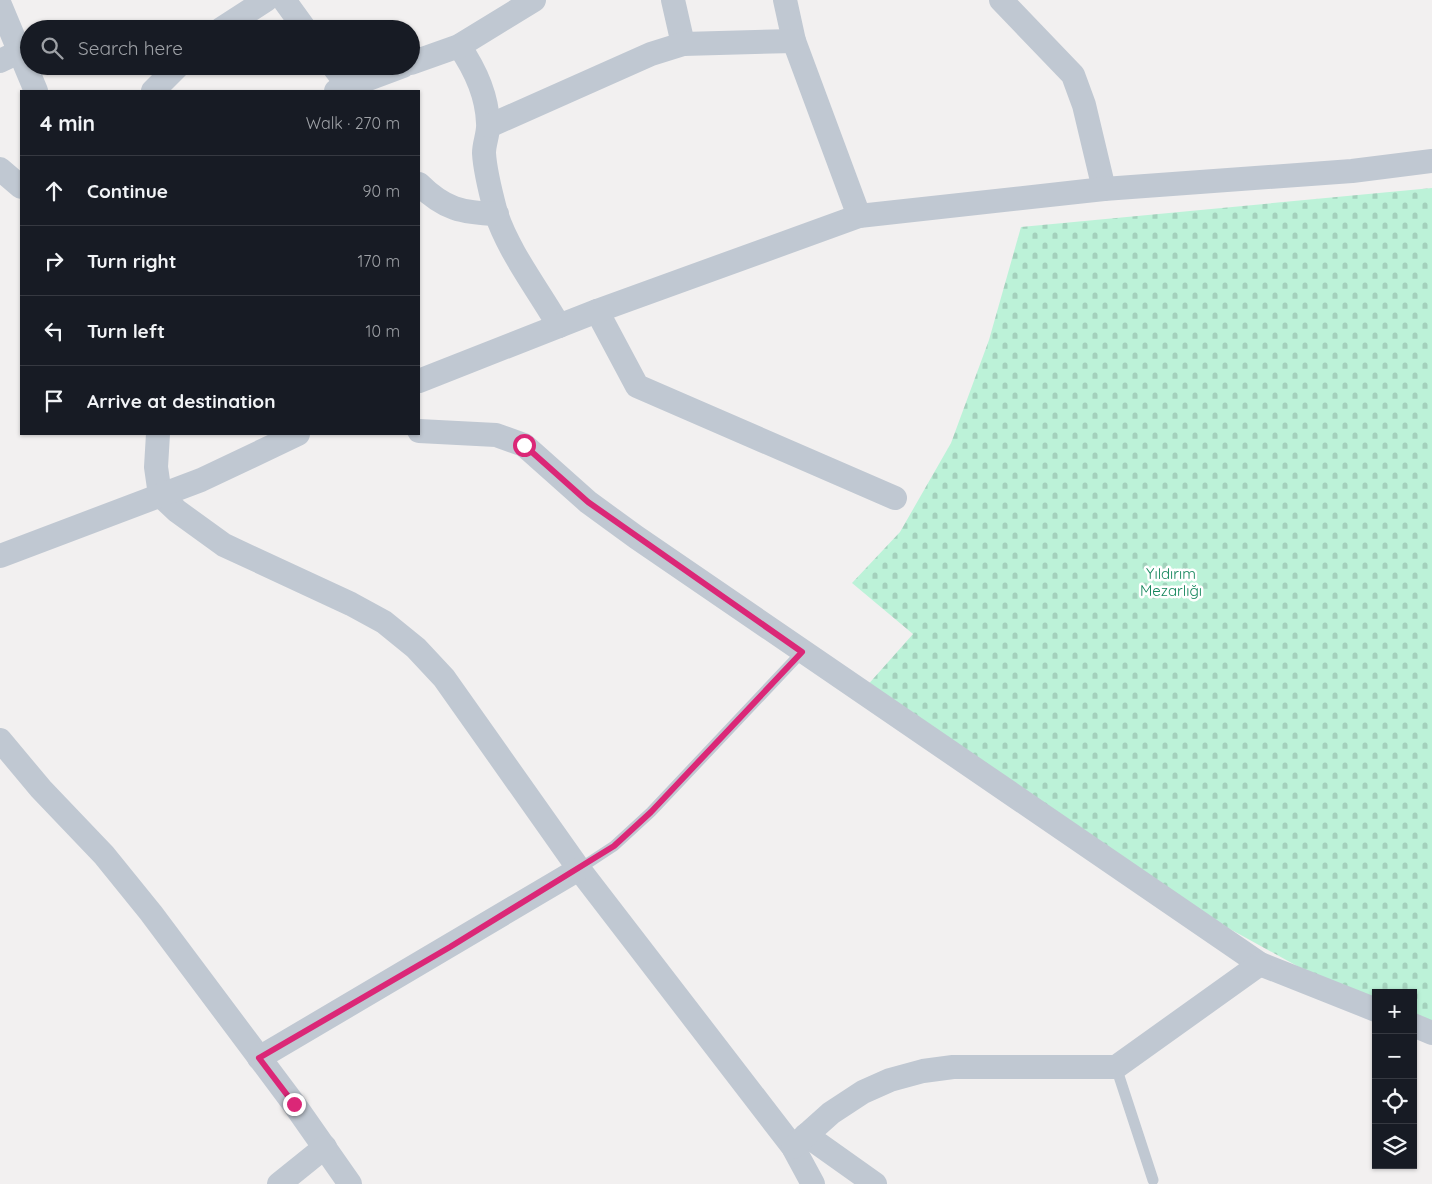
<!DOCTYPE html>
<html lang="en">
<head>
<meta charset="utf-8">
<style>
	body { margin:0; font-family:Quicksand,sans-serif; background:#242831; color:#f1f3f6 }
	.controls { position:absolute; right:15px; bottom:15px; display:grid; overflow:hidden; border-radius:0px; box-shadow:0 1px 4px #0004 }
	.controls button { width:45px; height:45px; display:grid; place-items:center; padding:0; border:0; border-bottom:1px solid #363941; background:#171b24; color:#f1f3f6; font:25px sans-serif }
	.stop { position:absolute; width:15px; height:15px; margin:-11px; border:4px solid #db2777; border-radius:50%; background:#fff }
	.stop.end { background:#db2777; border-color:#fff; box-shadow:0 1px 5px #0008 }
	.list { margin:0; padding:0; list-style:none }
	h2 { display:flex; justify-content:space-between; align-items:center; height:65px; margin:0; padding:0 20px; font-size:21px }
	h2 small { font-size:16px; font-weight:400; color:#9ea1a6 }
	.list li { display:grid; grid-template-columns:32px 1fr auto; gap:15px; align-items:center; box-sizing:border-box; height:70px; padding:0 20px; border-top:1px solid #363941 }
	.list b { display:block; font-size:19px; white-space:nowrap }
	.list em { font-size:16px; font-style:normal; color:#9ea1a6 }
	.icon { flex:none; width:28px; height:28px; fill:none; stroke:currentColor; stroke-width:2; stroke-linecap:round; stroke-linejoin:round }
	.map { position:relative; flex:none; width:1432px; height:1184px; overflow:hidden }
	.search { position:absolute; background:#171b24; box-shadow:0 1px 4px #0004; left:20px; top:20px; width:400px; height:55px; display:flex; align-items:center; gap:12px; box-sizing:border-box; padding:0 18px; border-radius:28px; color:#9ea1a6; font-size:19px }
	.panel { position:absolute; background:#171b24; box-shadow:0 1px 4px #0004; left:20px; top:90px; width:400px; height:345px; border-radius:0px }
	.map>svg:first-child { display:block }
</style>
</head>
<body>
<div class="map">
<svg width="1432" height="1184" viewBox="0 0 1432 1184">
	<defs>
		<pattern id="cemetery-stones" width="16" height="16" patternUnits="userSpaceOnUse" patternTransform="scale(1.25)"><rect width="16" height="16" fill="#bcf2d8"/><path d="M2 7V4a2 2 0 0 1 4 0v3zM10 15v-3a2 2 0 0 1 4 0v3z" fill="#a3d1bc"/></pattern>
	</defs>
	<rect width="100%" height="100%" fill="#f2f0f0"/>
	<path fill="url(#cemetery-stones)" d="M1432 188V1028L1413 1021V993H1376V1006L1353 997 1154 887 865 688 913 634 852 583 900 532 951 443 989 340 1021 227Z"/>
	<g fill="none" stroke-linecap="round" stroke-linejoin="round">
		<g stroke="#c0c8d2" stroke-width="11">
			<path d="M579 869 614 846 651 812 802 652"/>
			<path d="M1116 1067 1153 1180"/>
		</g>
		<g stroke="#c0c8d2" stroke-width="24">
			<path d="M284 0 305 29"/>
			<path d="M673 0 683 44"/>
			<path d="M785 0 794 41 859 216"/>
			<path d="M1001 0 1073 75 1084 105 1104 189"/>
			<path d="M0 5 36 91"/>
			<path d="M221 29 266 0"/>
			<path d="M459 46C475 69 487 95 488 123 489 133 484 143 484 153 485 172 491 194 496 213 508 251 539 291 559 326"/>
			<path d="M0 61 19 52"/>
			<path d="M411 63 459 46 534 0"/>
			<path d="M333 66 352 91"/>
			<path d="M153 91 178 66"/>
			<path d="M336 91 403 66"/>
			<path d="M489 126 651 54 683 44 794 41"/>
			<path d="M0 169 21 187"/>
			<path d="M419 184C444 209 462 213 497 214"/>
			<path d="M597 311 637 386 895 498"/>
			<path d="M419 381 597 311 859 216 1104 189 1352 171 1432 161"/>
			<path d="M419 431 496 435 524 445 588 502 636 537 1260 964 1376 1010"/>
			<path d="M158 434 156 467 160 495 177 511 224 545 351 604 384 622 416 648 444 678 579 869 793 1147 813 1184"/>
			<path d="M0 556 201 480 298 434"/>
			<path d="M0 740 41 789 104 855 151 913 294 1104 350 1184"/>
			<path d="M1413 1025 1432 1033"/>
			<path d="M259 1058 579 869"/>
			<path d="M806 1135 875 1184"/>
			<path d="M793 1147 831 1113 863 1092 890 1080 923 1071 953 1067H1116L1260 964"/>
			<path d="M279 1184 325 1147"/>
		</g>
	</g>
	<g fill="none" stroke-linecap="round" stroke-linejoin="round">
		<path stroke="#db2777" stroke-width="6" d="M294 1104 259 1058 450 947 614 846 651 812 802 652 588 502 524 445"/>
	</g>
	<g text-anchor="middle" stroke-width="5" stroke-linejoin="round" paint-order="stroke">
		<g font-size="15" fill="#12855a" stroke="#fff">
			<text x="1171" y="579">Yıldırım<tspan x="1171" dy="17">Mezarlığı</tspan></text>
		</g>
	</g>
</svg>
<div class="controls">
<button>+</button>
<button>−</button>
<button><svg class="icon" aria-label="locate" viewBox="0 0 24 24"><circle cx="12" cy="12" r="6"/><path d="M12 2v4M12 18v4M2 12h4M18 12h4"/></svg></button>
<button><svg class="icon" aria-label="layers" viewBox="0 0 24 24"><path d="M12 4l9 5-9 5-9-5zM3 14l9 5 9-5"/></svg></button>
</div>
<div class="stop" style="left:524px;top:445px"></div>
<div class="stop end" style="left:294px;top:1104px"></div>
<div class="search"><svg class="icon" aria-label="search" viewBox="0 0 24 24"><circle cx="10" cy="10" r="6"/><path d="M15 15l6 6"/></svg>Search here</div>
<section class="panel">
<h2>4 min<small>Walk · 270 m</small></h2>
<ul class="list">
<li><svg class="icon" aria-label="ahead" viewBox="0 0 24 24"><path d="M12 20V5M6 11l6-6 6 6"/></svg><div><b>Continue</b></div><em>90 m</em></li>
<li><svg class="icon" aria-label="right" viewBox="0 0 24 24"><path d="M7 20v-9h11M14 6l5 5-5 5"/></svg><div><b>Turn right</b></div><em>170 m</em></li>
<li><svg class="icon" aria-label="left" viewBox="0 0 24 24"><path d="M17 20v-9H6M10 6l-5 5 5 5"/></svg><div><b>Turn left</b></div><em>10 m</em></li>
<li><svg class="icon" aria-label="arrive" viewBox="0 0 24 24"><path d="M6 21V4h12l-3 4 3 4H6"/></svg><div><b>Arrive at destination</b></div></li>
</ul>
</section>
</div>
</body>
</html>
